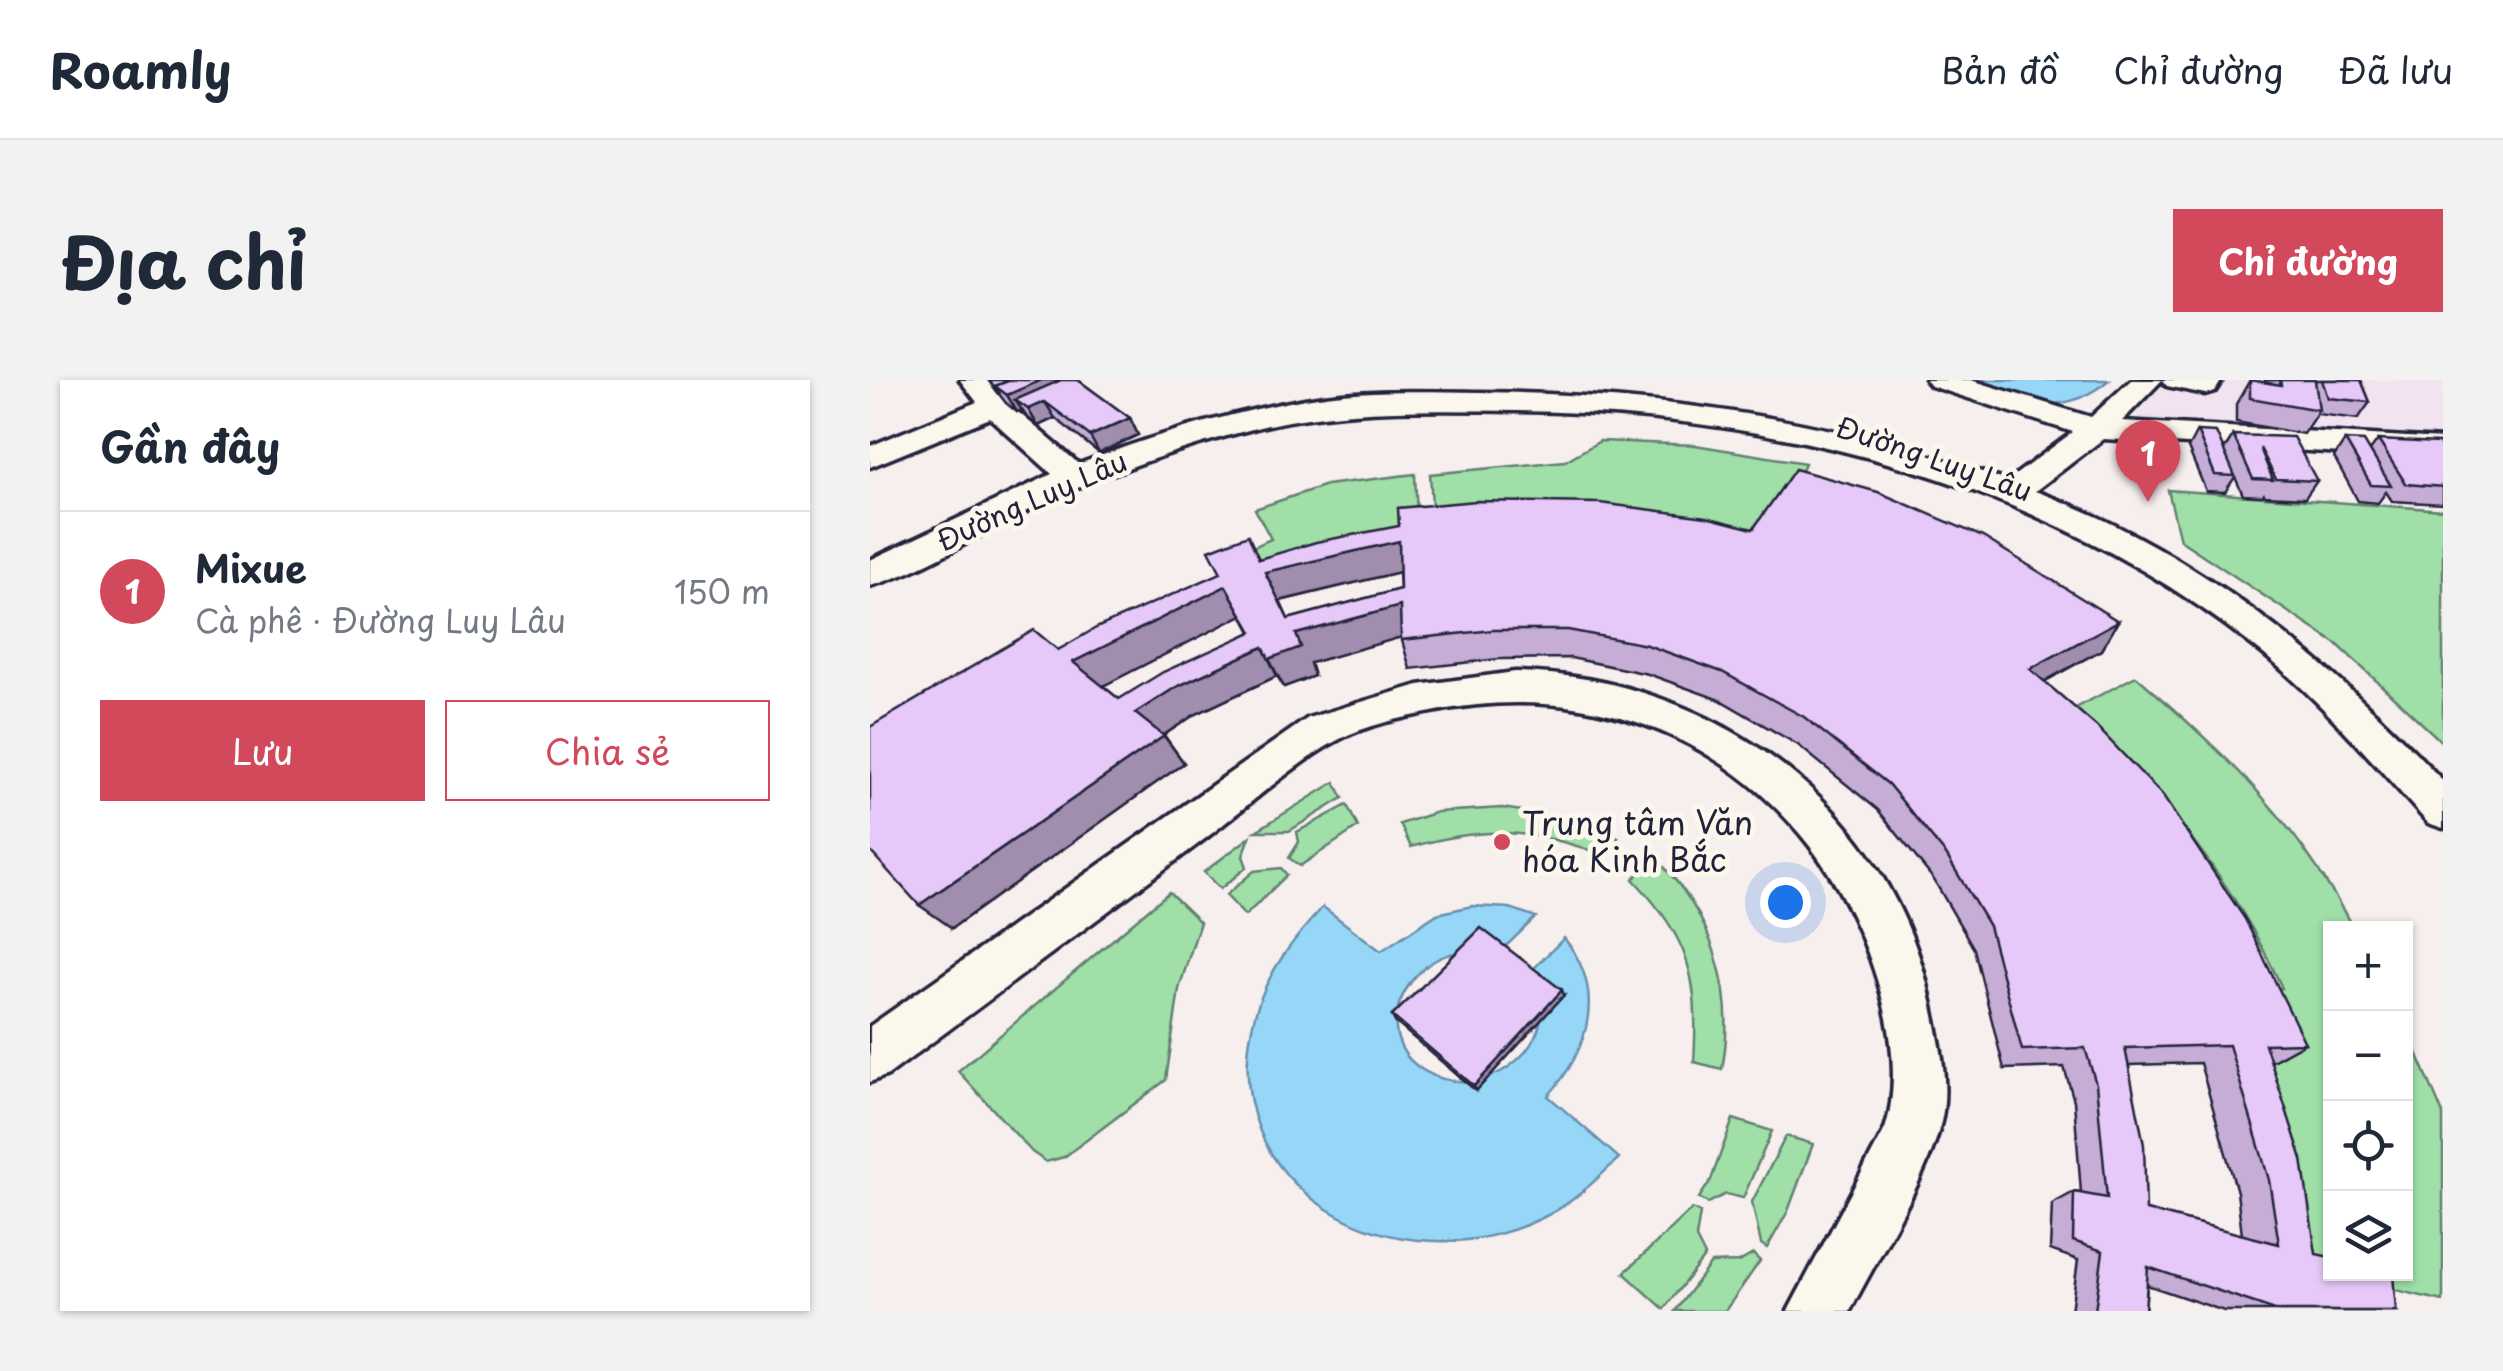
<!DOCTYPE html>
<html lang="vi">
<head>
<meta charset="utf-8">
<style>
	body { margin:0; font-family:"Playpen Sans",sans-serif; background:#f2f2f3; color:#1f2937 }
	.controls { position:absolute; right:30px; bottom:30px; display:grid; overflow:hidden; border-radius:0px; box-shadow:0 2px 8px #0004 }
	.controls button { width:90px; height:90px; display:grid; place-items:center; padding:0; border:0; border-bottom:2px solid #e0e1e3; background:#fff; color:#1f2937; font:50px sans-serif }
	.you { position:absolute; left:915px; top:522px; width:35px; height:35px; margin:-25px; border:8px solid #fff; border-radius:50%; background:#1a73e8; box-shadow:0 0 0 15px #1a73e833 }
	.badge { display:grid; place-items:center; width:65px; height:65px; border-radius:50%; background:#d1495b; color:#fff; font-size:32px; font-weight:700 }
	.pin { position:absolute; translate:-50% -82px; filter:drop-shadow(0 2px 5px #0008) }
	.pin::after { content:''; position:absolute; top:52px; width:35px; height:30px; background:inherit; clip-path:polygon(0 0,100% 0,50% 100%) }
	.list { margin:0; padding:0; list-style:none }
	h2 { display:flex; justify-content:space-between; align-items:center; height:130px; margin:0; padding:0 40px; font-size:42px }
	h2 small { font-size:32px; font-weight:400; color:#747a83 }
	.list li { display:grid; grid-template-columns:65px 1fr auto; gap:30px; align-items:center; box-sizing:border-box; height:160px; padding:0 40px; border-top:2px solid #e0e1e3 }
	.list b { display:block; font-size:38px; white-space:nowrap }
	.list p { margin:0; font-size:32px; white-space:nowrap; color:#747a83 }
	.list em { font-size:32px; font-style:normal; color:#747a83 }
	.actions { display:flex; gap:20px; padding:30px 40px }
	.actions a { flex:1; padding:22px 0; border:2px solid #d1495b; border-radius:0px; text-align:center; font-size:35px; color:#d1495b }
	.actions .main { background:#d1495b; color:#fff }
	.icon { flex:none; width:55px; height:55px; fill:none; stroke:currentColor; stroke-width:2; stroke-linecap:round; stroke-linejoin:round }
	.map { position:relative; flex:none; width:1573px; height:931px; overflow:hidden; border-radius:0px }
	header { display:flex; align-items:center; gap:60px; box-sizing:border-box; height:140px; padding:0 50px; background:#fff; border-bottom:2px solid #e0e1e3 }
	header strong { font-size:48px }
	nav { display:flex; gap:55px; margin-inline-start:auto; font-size:35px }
	.intro { display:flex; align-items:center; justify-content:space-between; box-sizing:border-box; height:240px; padding:0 60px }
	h1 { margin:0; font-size:70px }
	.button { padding:25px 45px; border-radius:0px; background:#d1495b; color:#fff; font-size:35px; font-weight:700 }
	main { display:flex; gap:60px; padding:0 60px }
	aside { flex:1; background:#fff; border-radius:0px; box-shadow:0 2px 8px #0004 }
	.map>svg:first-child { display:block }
</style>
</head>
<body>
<header>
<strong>Roamly</strong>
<nav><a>Bản đồ</a><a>Chỉ đường</a><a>Đã lưu</a></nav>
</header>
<div class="intro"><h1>Địa chỉ</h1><a class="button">Chỉ đường</a></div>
<main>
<aside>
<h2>Gần đây<small></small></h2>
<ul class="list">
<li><span class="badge">1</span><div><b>Mixue</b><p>Cà phê · Đường Luy Lâu</p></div><em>150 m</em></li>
</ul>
<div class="actions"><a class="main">Lưu</a><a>Chia sẻ</a></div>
</aside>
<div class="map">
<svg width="1573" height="931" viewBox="0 0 1573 931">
	<rect width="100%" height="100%" fill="#f7eeee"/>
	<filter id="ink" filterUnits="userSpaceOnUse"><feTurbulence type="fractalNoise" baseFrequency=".01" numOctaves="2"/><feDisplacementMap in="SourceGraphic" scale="20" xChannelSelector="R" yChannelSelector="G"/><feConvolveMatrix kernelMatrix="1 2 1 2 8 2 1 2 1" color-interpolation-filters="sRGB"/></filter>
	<g filter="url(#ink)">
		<path fill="#f2e3f1" d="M1291 0H1573V64L1272 42 1265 33 1289 10Z"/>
		<g fill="#a0dfa7" stroke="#618071" stroke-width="2.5">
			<path d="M730 61 825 65 935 83 921 119 880 179 564 156 560 94 695 81Z"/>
			<path d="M545 94 548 157 403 209 381 168 401 159 385 129 456 105Z"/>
			<path d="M1298 110 1573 130V363L1468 265 1310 160Z"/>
			<path d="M1266 296C1358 376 1425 439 1483 548H1460V894H1536V647L1573 734V921L1409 883 1370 610 1412 608C1363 499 1289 410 1202 330Z"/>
			<path d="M465 402 473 418 419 451H386Z"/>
			<path d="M477 425 488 447 430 486 419 478 429 462 427 452Z"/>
			<path d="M632 428 704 439 748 458 733 475C660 448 615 446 541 467L530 444 567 432Z"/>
			<path d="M380 457 373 476 377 487 350 509 334 492Z"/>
			<path d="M785 478C842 532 867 612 852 689L824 682C829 598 821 561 763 499Z"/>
			<path d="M411 488 417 495 375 536 356 515 384 491Z"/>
			<path d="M299 512 330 542 309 609 296 700 194 777 176 782 162 772 88 691Z"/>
			<path d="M863 739 902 751 873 818 856 814 838 823 829 818 841 800Z"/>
			<path d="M916 756 943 764 918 831 897 868 891 864 882 822Z"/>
			<path d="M822 829 830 833 826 858 835 876 794 929 754 893Z"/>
			<path d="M883 874 890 881 855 931H805L841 883 869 882Z"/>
		</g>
		<g fill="#96d7f8" stroke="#688fac" stroke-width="2.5">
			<path d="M1103 0H1239C1186 42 1161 19 1103 0Z"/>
			<path d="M602 526 640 528 666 537 630 572C595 568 564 571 541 602 485 680 597 740 656 671 665 660 673 643 671 629 670 617 664 604 660 592L694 558C737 611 719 670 678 716L749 778C725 801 702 824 672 838 527 909 338 810 385 635 397 592 424 558 453 527L511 571 567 534Z"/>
		</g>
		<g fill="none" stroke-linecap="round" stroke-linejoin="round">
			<defs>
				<g id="minor">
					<path d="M90 0H121L148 32 209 84C281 56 359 33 435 19 490 9 553 11 609 12 790 14 967 39 1137 101L1203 52 1061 6 1056 0H1101L1221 37 1261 0H1352L1345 11 1335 14 1297 6 1292 0 1252 41 1573 59V79L1233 59 1165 111C1327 170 1456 278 1573 401V448L1558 443C1502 381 1448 316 1382 265 1176 102 907 34 648 31 562 30 474 27 390 47 312 67 236 93 163 128 110 153 57 190 0 206V180L182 94 120 38 0 87V66L107 22Z"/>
					<path d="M645 292C843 296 1023 426 1062 626 1069 660 1078 696 1073 731 1066 784 1006 880 980 931H918L1015 749C1043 664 992 532 939 465 847 348 707 302 562 332 532 338 495 345 468 360 423 384 370 433 328 464 225 541 122 618 18 695L0 702V646L438 338 548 305Z"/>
				</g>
			</defs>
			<use href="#minor" stroke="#22223b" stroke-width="7"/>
			<use href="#minor" fill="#fbf7ec" fill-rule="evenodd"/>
		</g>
		<g fill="#c6add5" stroke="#22223b" stroke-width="2.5" fill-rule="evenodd">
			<path d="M118 0H208L260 38 268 55 229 73 185 38 168 46 156 36 152 30 147 32 136 23Z"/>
			<path d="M1380 0 1395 3V0H1491L1500 22 1488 39 1447 34V33L1433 54 1366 42V24Z"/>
			<path d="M1327 51 1354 70 1363 55 1447 101 1435 118 1395 116 1394 114 1392 116 1373 115 1365 97 1355 112 1336 111 1318 68Z"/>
			<path d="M1475 60 1500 71 1508 60 1570 65 1573 64V124L1522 121 1516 112 1508 123 1488 121 1464 77Z"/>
			<path d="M883 149 1248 241 1231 270 1174 302 1435 663 1401 682 1446 874 1526 931H1354L1277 905 1275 931H1201L1208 880 1180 870 1182 824 1204 812 1211 813 1204 721 1194 687 1134 689 1104 569 1064 500 1008 430 928 365 850 320 778 294 701 278 629 279 540 289 531 257 440 283 444 296 414 307 407 296 324 335 294 355 314 383 82 548 188 270 389 179ZM529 192 530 209 418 239 410 221ZM372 235 381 252 249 319 233 306ZM1330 683 1367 812 1372 855 1276 830 1259 685Z"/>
			<path d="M694 615 606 711 525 642 522 636Z"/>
		</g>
		<g fill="#a18dae" stroke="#22223b" stroke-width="2.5">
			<path d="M167 0H208L145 20 152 30 147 32 137 15Z"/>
			<path d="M175 22 185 38 168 46 158 29Z"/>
			<path d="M260 38 268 55 229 73 220 56Z"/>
			<path d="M529 161 538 190 409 221 395 192Z"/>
			<path d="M356 206 372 235 225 310 203 282Z"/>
			<path d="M530 226 539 255 440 283 444 296 414 307 399 279 426 254Z"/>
			<path d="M1248 241 1231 270 1146 317 1160 289Z"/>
			<path d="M393 267 407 296 324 335 286 360 265 333 306 307Z"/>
			<path d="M294 356 314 383 82 548 49 525Z"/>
			<path d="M692 610 694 615 606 711 604 706Z"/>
		</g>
		<g fill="#e6c9f8" stroke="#22223b" stroke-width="2.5" fill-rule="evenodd">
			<path d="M119 0H141L125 6 130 14Z"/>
			<path d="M141 0H172L137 15 125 6Z"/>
			<path d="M191 0H208L260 38 220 56 175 22 158 29 145 20Z"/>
			<path d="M1380 0 1411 5 1410 0H1445L1449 30 1380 18Z"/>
			<path d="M1452 0H1491L1500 22 1458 18Z"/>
			<path d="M1327 51 1346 52 1365 96 1345 95Z"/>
			<path d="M1363 55 1423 57 1447 101 1406 99 1390 68 1403 100 1383 99Z"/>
			<path d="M1475 60 1494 61 1521 106 1501 105Z"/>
			<path d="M1508 60 1569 63 1573 69V107L1536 104Z"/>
			<path d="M925 89 1008 112 1113 157 1248 241 1160 289 1226 346 1292 415 1375 539 1435 663 1395 664 1432 779 1446 874 1460 877V894H1523L1526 931H1408L1278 887 1275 931H1225L1233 871 1203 861 1204 812 1237 818 1226 704 1215 668 1152 670 1119 546 1077 476 1018 404 934 337 852 292 777 265 698 250H623L531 260 530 226 426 254 431 267 399 279 393 267 306 307 265 333 294 356 49 525 0 471V347L164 250 188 270 226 248 351 193 339 170 378 155 389 179 446 162 529 146 528 128 606 121 730 123 836 137 883 149ZM529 161 530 209 418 239 395 192ZM356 206 382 252 293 292 249 319 203 282ZM1359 665 1399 800 1409 864 1276 830 1274 765 1255 668Z"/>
			<path d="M611 548 692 610 604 706 522 636Z"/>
		</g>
	</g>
	<circle fill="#d1495b" stroke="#fbf7ec" stroke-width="4" cx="632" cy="462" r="10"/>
	<g text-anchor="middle" stroke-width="10" stroke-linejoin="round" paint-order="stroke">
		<g font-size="28" fill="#22223b" stroke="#fbf7ec">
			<text transform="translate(1064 79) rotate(19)" y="10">Đường Luy Lâu</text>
			<text transform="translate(162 121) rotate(-24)" y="10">Đường Luy Lâu</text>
		</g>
		<g font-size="32" fill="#22223b" stroke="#fbf7ec" text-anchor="start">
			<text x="652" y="455">Trung tâm Văn<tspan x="652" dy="37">hóa Kinh Bắc</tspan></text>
		</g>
	</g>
</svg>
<div class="controls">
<button>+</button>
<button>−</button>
<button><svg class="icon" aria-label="locate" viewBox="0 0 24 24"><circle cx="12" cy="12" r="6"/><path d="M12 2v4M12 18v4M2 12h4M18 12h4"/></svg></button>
<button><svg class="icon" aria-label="layers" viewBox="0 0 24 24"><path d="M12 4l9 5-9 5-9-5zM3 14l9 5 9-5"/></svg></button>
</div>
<div class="you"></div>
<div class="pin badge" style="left:1278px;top:122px">1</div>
</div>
</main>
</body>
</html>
